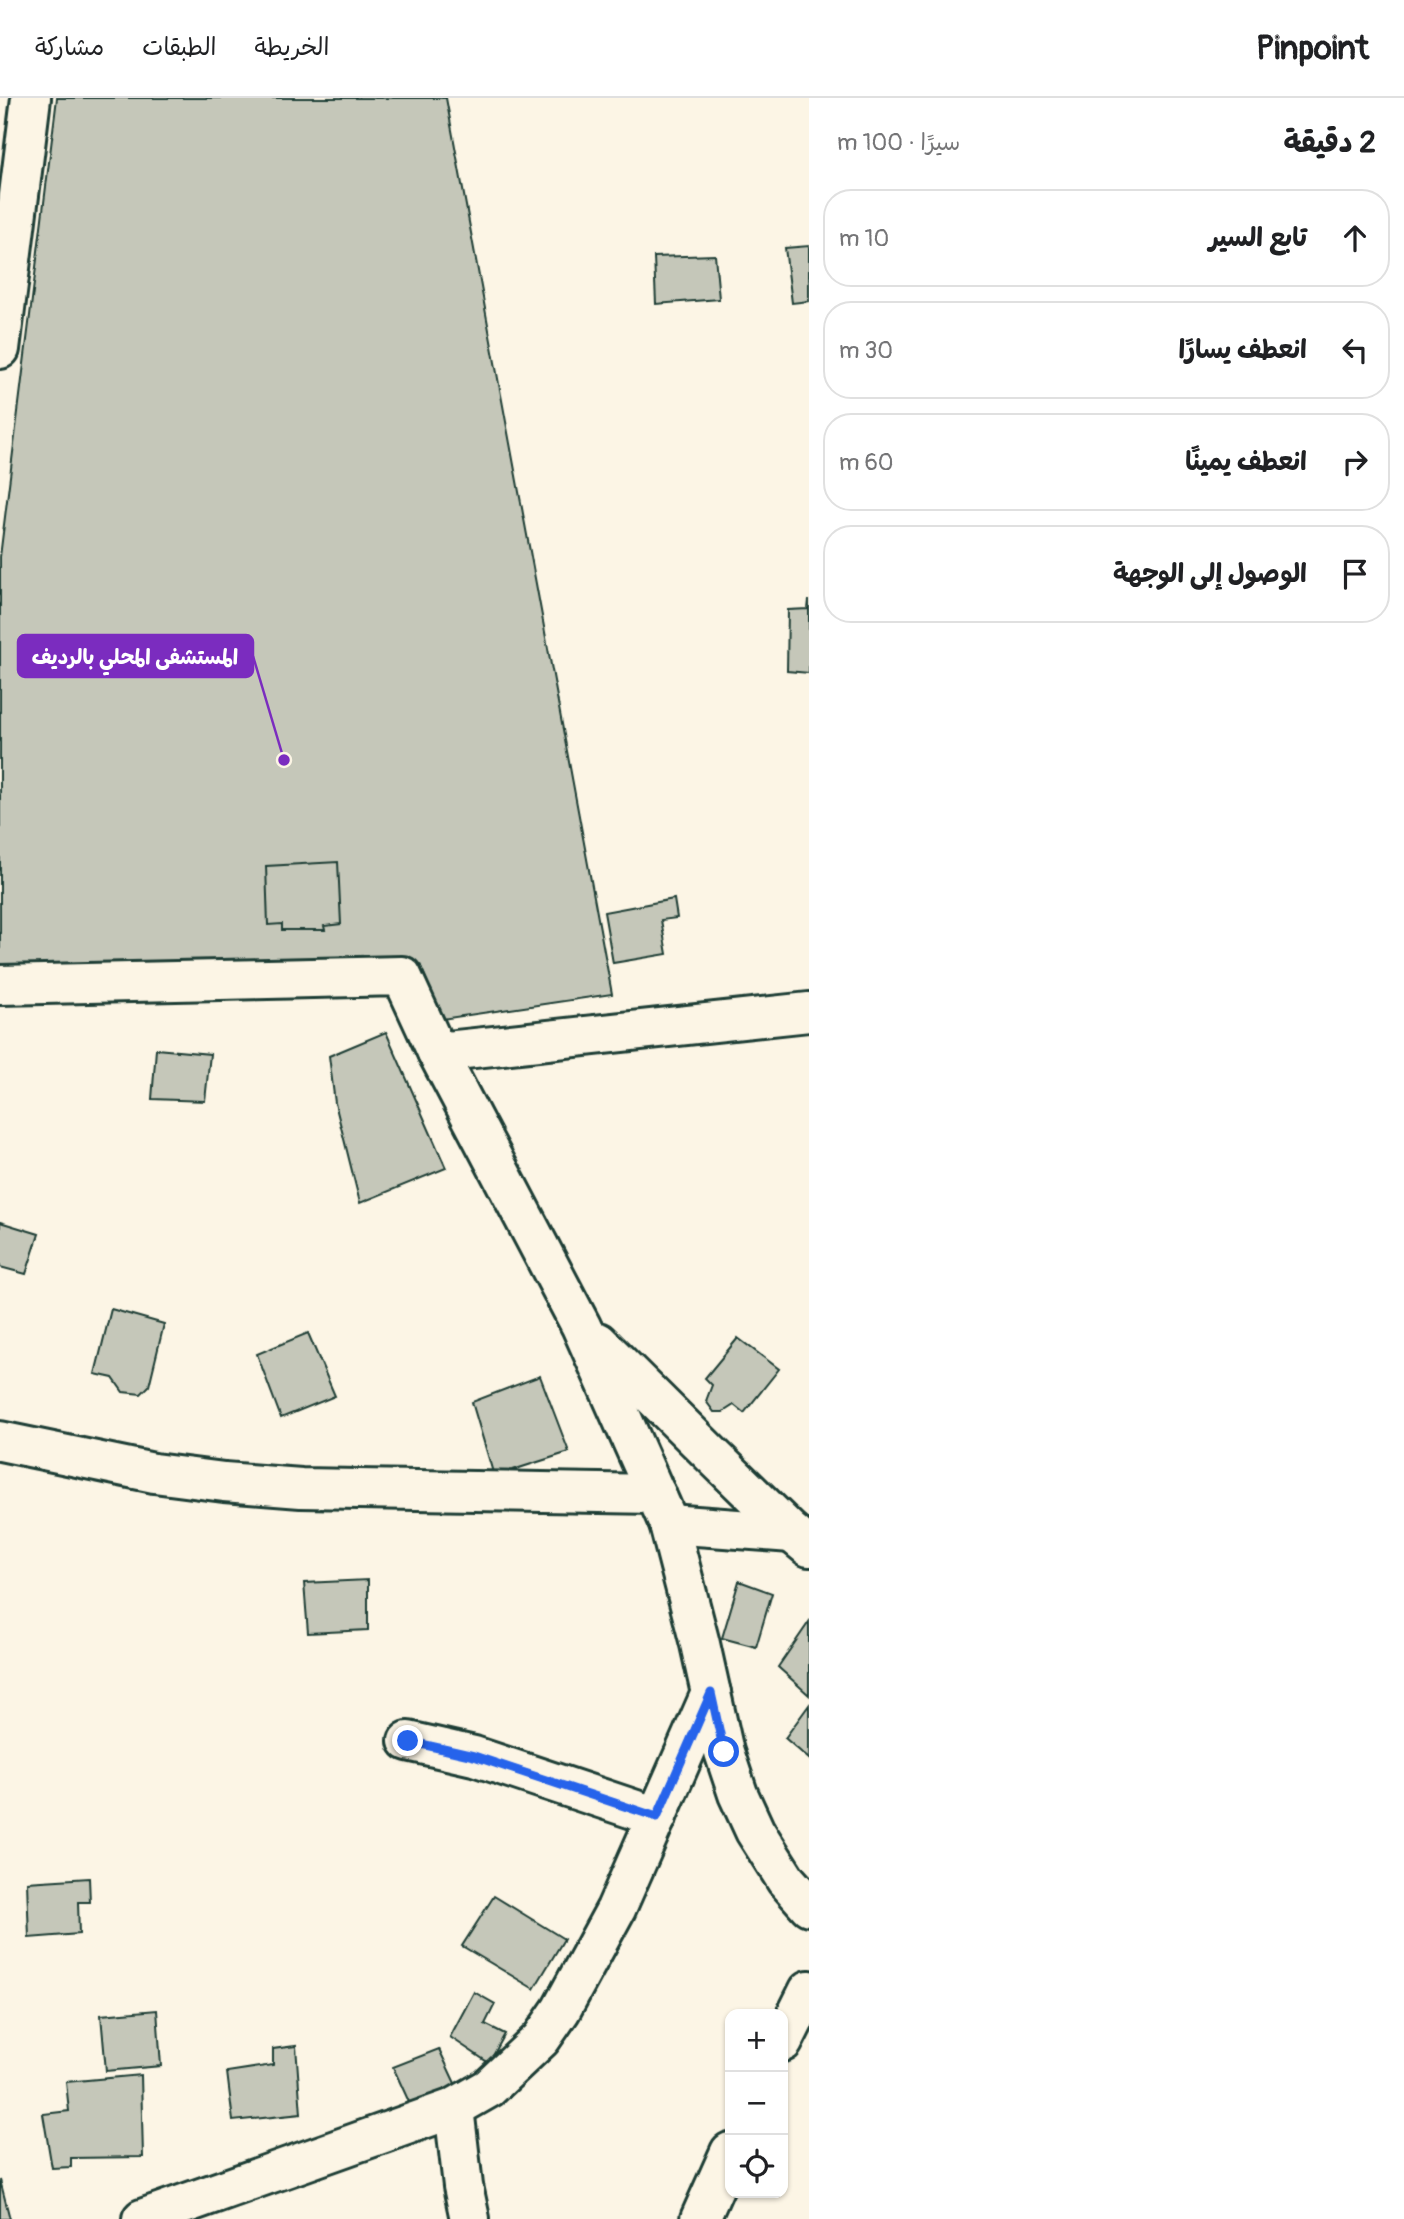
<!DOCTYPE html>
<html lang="ar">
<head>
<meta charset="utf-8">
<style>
	body { margin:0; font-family:Pangolin,"Playpen Sans Arabic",sans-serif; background:#f6f6f6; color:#202124; direction:rtl }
	.controls { position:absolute; right:21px; bottom:21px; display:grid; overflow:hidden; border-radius:14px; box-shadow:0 2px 5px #0004 }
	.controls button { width:63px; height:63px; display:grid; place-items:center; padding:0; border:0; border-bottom:2px solid #e0e0e0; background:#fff; color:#202124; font:35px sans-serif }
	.stop { position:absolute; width:21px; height:21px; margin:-16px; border:5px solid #2563eb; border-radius:50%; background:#fff }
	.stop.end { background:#2563eb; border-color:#fff; box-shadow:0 2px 7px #0008 }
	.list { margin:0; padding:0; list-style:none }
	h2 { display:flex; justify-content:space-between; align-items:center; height:91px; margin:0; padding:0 28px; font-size:30px }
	h2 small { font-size:23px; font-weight:400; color:#757577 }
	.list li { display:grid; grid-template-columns:46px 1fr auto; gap:21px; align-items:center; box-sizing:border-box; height:98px; margin:0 14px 14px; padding:0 14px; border:2px solid #e0e0e0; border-radius:28px }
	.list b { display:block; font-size:26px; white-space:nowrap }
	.list em { font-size:23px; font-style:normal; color:#757577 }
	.icon { flex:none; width:38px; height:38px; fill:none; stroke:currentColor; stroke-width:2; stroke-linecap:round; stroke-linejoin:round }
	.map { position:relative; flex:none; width:809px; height:2121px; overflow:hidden; direction:ltr }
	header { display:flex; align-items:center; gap:42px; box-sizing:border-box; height:98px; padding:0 35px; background:#fff; border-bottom:2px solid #e0e0e0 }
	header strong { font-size:33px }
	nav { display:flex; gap:38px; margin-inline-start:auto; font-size:24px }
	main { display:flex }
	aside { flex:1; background:#fff }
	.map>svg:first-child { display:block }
</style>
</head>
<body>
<header>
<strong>Pinpoint</strong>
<nav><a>الخريطة</a><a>الطبقات</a><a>مشاركة</a></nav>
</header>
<main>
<aside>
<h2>2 دقيقة<small>سيرًا · 100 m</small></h2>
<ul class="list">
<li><svg class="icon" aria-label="ahead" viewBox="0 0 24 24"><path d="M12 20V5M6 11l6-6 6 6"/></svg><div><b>تابع السير</b></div><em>10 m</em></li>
<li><svg class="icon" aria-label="left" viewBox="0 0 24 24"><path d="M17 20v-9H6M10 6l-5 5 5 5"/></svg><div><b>انعطف يسارًا</b></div><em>30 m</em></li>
<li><svg class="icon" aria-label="right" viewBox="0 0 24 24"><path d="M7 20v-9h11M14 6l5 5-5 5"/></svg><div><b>انعطف يمينًا</b></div><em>60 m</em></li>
<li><svg class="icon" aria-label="arrive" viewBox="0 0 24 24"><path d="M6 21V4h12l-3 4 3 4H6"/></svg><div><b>الوصول إلى الوجهة</b></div></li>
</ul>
</aside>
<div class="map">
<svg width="809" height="2121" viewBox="0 0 809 2121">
	<rect width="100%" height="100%" fill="#fcf5e5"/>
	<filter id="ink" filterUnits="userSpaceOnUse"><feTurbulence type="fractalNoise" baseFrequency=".0143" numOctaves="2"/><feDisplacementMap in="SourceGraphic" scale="14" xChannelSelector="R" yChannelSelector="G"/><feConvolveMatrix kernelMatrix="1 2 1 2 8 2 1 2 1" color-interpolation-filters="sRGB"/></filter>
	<g filter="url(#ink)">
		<g fill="#c5c7b9" stroke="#1f3d34" stroke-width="2">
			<path d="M57 0H446L612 896 442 921 420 866 0 868V459Z"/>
			<path d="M809 148V203L792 205 785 150Z"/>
			<path d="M715 157 719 201 656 206 654 159Z"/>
			<path d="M809 502V575L787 573 788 512 808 511Z"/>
			<path d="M338 764 341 826 324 828 325 832H282V826L268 827 266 768Z"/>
			<path d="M674 801 677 820 661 822 667 856 613 865 604 814Z"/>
			<path d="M386 934 446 1070 360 1105 335 1005 329 958Z"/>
			<path d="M156 951 210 956 205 1003 152 1001Z"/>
			<path d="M0 1124 39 1136 26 1176 0 1169Z"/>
			<path d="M111 1211 164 1226 149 1288 141 1296 123 1294 113 1280 95 1276Z"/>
			<path d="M308 1235 335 1298 281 1320 257 1256Z"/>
			<path d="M738 1240 779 1271 744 1315 734 1307 723 1314H714L706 1303 712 1287 705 1280Z"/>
			<path d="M540 1278 569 1354 494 1378 472 1304Z"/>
			<path d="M368 1482V1532L308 1535 304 1485Z"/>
			<path d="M739 1483 772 1495 756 1549 722 1540Z"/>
			<path d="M809 1524V1597L778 1569Z"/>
			<path d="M809 1607V1661L785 1640Z"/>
			<path d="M89 1780 90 1804H78L79 1836 29 1840 27 1784Z"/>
			<path d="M494 1798 564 1841 534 1891 462 1848Z"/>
			<path d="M474 1894 495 1906 485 1926 505 1936 489 1965 450 1939Z"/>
			<path d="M157 1912 161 1968 106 1973 101 1917Z"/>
			<path d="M296 1948 301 2016 233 2023 227 1974 273 1967V1951Z"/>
			<path d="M439 1951 460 1996 414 2015 393 1969Z"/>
			<path d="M141 1977 143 2059 71 2060V2069L52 2070 43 2016 69 2013 66 1984Z"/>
			<path d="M0 2082 10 2121H0Z"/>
		</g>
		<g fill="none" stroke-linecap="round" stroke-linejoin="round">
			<defs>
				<g id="minor">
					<path d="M0 887 402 878 437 954 581 1228 669 1426 700 1546 724 1654 738 1696 755 1733 786 1782 809 1808"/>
					<path d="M437 954 809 914"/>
					<path d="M598 1244 712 1357 792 1435 809 1449"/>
					<path d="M0 1343 154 1375 224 1384 301 1390 656 1396"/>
					<path d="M669 1426 792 1435"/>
					<path d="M408 1643 474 1658 657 1719"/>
					<path d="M783 1944 809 1892"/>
					<path d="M454 2010 463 2088 470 2121"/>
					<path d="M142 2121 454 2010 489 1990 541 1941 561 1912 616 1811 711 1595"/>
					<path d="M700 2121 730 2054"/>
				</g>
				<path id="major" d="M0 251 31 0"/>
			</defs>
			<use href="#minor" stroke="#1f3d34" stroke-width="44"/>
			<use href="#major" stroke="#1f3d34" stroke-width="44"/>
			<use href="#minor" stroke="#fcf5e5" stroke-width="38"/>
			<use href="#major" stroke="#fcf5e5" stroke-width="38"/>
		</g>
	</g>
	<g fill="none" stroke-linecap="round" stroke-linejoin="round" filter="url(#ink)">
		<path stroke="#2563eb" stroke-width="9" d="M408 1643 474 1658 657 1719 711 1595 724 1654"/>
	</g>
	<path fill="none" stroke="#7b2cbf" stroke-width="2.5" d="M284 662L253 558"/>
	<circle fill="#7b2cbf" stroke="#fcf5e5" stroke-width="2.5" cx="284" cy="662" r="7"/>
	<rect fill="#7b2cbf" stroke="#7b2cbf" stroke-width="2.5" x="18" y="537" width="235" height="42" rx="7"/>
	<g font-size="21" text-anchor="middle" font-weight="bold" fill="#fff">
		<text x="135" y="566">المستشفى المحلي بالرديف</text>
	</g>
</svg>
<div class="controls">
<button>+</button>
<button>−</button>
<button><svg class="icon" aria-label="locate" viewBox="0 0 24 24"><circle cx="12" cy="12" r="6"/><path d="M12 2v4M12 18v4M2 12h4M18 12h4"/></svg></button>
</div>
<div class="stop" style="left:724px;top:1654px"></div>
<div class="stop end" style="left:408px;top:1643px"></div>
</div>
</main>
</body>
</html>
